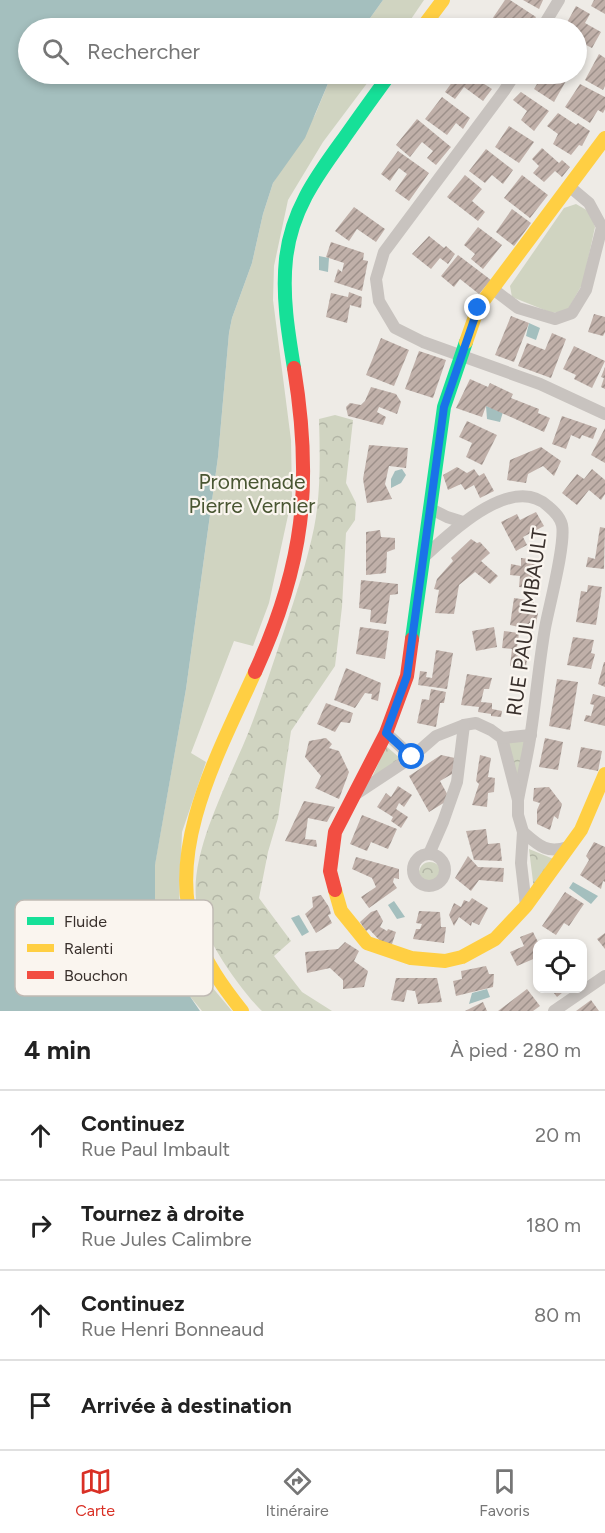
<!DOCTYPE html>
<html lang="fr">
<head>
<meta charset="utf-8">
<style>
	body { margin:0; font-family:Figtree,sans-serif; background:#f6f6f6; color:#222 }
	.controls { position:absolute; right:18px; bottom:18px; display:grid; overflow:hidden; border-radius:12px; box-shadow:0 3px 9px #0003 }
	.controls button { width:54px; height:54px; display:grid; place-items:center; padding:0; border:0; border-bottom:2px solid #e0e0e0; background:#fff; color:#222; font:30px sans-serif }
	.stop { position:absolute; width:18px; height:18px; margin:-14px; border:4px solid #1a73e8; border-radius:50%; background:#fff }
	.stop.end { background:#1a73e8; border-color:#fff; box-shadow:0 2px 6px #0008 }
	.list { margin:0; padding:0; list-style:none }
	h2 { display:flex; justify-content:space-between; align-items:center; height:78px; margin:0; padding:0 24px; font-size:26px }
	h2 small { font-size:20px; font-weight:400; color:#767676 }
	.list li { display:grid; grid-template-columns:39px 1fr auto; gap:18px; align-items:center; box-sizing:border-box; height:90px; padding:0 24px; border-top:2px solid #e0e0e0 }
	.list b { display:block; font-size:22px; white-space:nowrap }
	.list p { margin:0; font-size:20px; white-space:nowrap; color:#767676 }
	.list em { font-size:20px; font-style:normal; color:#767676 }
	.icon { flex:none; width:33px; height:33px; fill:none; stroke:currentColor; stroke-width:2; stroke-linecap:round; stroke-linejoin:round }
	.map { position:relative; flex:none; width:605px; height:1011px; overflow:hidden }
	.search { position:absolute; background:#fff; box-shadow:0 3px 9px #0003; left:18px; right:18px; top:18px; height:66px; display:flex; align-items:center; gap:15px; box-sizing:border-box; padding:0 21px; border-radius:33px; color:#767676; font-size:22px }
	.sheet { height:438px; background:#fff }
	nav { display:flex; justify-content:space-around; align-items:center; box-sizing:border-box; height:84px; border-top:2px solid #e0e0e0; background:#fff; font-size:16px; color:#767676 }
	nav a { display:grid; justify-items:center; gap:3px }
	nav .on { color:#d93025 }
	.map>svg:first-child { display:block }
</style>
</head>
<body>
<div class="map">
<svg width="605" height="1011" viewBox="0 0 605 1011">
	<defs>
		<pattern id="forest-crowns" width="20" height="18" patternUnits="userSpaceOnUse" patternTransform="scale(1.5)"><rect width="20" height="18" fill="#d0d4c1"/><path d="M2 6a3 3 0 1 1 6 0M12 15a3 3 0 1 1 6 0" fill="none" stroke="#b3b6a6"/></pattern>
		<pattern id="building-hatch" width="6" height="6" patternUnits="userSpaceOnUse" patternTransform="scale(1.5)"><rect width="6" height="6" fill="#c0b0a9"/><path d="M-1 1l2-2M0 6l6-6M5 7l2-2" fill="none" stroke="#9d908a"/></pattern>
	</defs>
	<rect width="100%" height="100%" fill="#eeebe6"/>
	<g fill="url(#forest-crowns)">
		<path d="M335 415 353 420 346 483 356 503 355 520 346 533 342 607 335 666 291 731 278 818 268 852 259 898 291 941 274 956 302 992 332 1011H262C240 990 198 930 196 899 191 848 230 779 249 731 262 698 273 663 285 628 296 595 307 562 314 528 321 492 320 456 319 419Z"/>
		<path d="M529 738 518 792 505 741Z"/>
		<path d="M386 746 401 759 371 780Z"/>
		<path d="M529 849 556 860 534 890Z"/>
		<circle cx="430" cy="873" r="11"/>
	</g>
	<g fill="#d0d4c1">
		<path d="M383 0H424L405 28H363Z"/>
		<path d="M332 74H374L323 142 288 200 274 266 273 300 291 440 292 497 269 603 253 646 234 641 191 753 206 762 182 832 179 908 187 938 207 981 232 1011H202L183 988 176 976 158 932 155 906V864L186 689 218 457 229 333 232 318 252 263 263 214 273 183 315 115Z"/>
		<path d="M576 204 590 212 595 227 583 283 567 311 552 313 512 297 510 286 564 208Z"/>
	</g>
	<g fill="#a4bfbe">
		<path d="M0 0H383L363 28H28V74H332L305 138 273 183 263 214 252 263 232 318 229 333 218 457 186 689 155 865V906L158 932 176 976 200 1011H0Z"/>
		<path d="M319 256 329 258 328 272 319 270Z"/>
		<path d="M529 323 540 328 536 340 526 336Z"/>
		<path d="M486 406 503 412 500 422 487 419Z"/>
		<path d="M402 469 406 475 401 483 391 488V479L395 471Z"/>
		<path d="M573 882 598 896 591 904 569 888Z"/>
		<path d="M394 901 405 917 397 919 388 905Z"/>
		<path d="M299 915 309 932 302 936 291 918Z"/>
		<path d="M487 989 490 997 469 1004 472 993Z"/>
	</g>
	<g fill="url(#building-hatch)">
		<path d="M505 0H510L536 17 529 28H486Z"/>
		<path d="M523 0H543L539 9Z"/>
		<path d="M594 0H605V14L591 6Z"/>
		<path d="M576 6 590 14 585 23 601 32 592 48 576 40V28H564Z"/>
		<path d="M576 45 587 51 576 71Z"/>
		<path d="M599 54 605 58V86L603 90 585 80Z"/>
		<path d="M458 74H469L492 89 483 101 464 87 455 99 445 92Z"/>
		<path d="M543 74H558L567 79 554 102 534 89Z"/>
		<path d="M580 84 605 97V109L603 113 598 110 590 123 565 107Z"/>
		<path d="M521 92 549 111 534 131 521 120 527 111 513 100Z"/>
		<path d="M442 97 470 118 463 129 456 123 447 135 425 119Z"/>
		<path d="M558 113 576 125 578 123 590 131 582 146 579 145 571 155 553 144 558 134 547 126Z"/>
		<path d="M417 119 451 147 436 165 427 158 433 151 422 142 410 157 396 145Z"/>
		<path d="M509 126 534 142 519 163 495 147Z"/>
		<path d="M542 148 559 163 562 160 570 167 562 177 555 171 544 182 533 173 539 166 532 159Z"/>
		<path d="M486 149 513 170 503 184 492 175 485 183 469 171Z"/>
		<path d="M398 151 429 173 409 201 395 191 407 174 399 168 390 181 381 174Z"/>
		<path d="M465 175 482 189 472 201 485 212 478 221 447 197Z"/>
		<path d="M522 175 548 195 530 218 504 198Z"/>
		<path d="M354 207 385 229 376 242 357 229 349 241 335 231Z"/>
		<path d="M512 209 531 223 514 246 496 232Z"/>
		<path d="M478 227 502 245 483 269 471 259 475 254 464 245Z"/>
		<path d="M429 236 444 248 446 246 455 254 448 264 440 258 431 269 412 254Z"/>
		<path d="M331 242 364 253 363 260 368 261 362 291 334 282 338 269 342 272 344 263 326 257Z"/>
		<path d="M458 255 491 280 479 294 460 279 454 287 441 276Z"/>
		<path d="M349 292 362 297 361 308 350 305 347 323 326 317 331 293 348 297Z"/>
		<path d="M594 314 605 317V332L603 336 588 332Z"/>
		<path d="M511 316 529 323 514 362 495 355Z"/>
		<path d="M552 333 566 339 551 378 518 366 527 343 545 350Z"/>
		<path d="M381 338 409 350 394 386 366 375Z"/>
		<path d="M574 346 605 361 592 388 574 379 576 375 563 369Z"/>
		<path d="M419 351 446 360 433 398 405 389Z"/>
		<path d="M605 367V389L601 387 604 378 601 377Z"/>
		<path d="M470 379 488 387 490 383 513 394 511 398 539 409 538 413 550 418 544 432 486 406 482 417 456 408Z"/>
		<path d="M371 387 396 394 401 402 397 414 379 407 377 412 386 417 383 425 348 416 346 407 350 403 361 405 365 401Z"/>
		<path d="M562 416 597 428 593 439 582 435 580 439 571 435 566 449 552 444Z"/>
		<path d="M467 421 497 435 482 465 466 457 472 443 459 437Z"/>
		<path d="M605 428V463L591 455Z"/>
		<path d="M369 445 408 448 406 468 389 466 385 484 392 499 367 503 363 479Z"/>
		<path d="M541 447 561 461 554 476 543 466 528 474 526 483 507 480 510 460Z"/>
		<path d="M457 467 467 473 474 469 479 476 484 473 494 491 480 498 474 485 465 490 461 484 448 490 443 475Z"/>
		<path d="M592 469 605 480V494L601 500 589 490 577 505 562 493 577 474 584 479Z"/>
		<path d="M536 512 544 526 523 537 527 545 516 551 501 522 517 514 520 520Z"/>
		<path d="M600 527 605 528 604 569 586 567 588 557 595 559Z"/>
		<path d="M380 530 381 537 395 538V549L387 552 386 573 366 575V532Z"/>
		<path d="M471 539 477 543 480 542 490 553 481 561 498 576 490 584 475 572 459 585 454 614 435 613 439 590 434 589 437 579 453 561 451 558Z"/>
		<path d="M521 558 538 560 535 589 519 587 520 576 510 575 511 564 521 566Z"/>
		<path d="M361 580 398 584V594L390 595 386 624 370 622 371 610 359 608Z"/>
		<path d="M588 585 602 587 596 625 576 622 581 591 587 592Z"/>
		<path d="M514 598 534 601 532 611 538 613 536 624 529 623 528 629 510 625Z"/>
		<path d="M360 627 389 631 385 659 356 654Z"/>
		<path d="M494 627 497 647 476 651 472 631Z"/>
		<path d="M504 631 519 633 517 648 528 649 526 668 510 666 512 649 502 648Z"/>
		<path d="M573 637 594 640 591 653 595 654 591 669 567 665Z"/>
		<path d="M436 650 453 653 447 689 418 685 420 671 427 672 426 677 432 678Z"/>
		<path d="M604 662H605V687L598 684Z"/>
		<path d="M346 668 381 683 378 701 371 699 372 694 365 693 355 708 334 700Z"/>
		<path d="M467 674 492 678 489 689H484L481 702 492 703V709L502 711 501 717 491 716V714L478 712 479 707 461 705Z"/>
		<path d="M557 679 578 682 570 730 549 726Z"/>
		<path d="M431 689 446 692 444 703H440L436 727 417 723 422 699 429 700Z"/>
		<path d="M593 694 605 697V726L584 721 586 715 591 716 594 705 590 704Z"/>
		<path d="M326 703 353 713 350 723 341 722 335 732 317 724Z"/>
		<path d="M326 738 332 744 329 748 339 751 349 772 339 799 315 788 321 776 305 757 309 741Z"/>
		<path d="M545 738 563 742 558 770 539 767Z"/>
		<path d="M581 747 602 751 598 771 577 767Z"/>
		<path d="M441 755 455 758 452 774 440 781 450 799 429 812 409 776Z"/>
		<path d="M480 755 491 758 488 777 495 778 494 792 488 793 487 807 472 805 479 784 476 781Z"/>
		<path d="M398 786 412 795 404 807 399 803 396 809 408 817 401 828 391 821 393 817 377 807 386 793 391 797Z"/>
		<path d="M549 787 562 804 558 819 554 816 550 830 537 824V810L540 803 533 801 534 788Z"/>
		<path d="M304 801 335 807 327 822 308 818 305 839 316 840 317 847 285 841Z"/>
		<path d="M362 815 397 829 388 849 371 842 367 851 350 844Z"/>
		<path d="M486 829 488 844 500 843 502 861 474 860 466 831Z"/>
		<path d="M594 842 605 847V882L603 881 601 889 580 875 589 860 586 856Z"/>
		<path d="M468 856 478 867 504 868 503 882 479 880 471 891 455 878Z"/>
		<path d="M356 857 399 869V879L394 878 393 882 397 888 369 908 361 897 376 887 372 878 352 869Z"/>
		<path d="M565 892 584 904 569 926 564 923 556 935 542 926Z"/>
		<path d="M321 895 329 907 331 914 328 915 332 923 316 933 305 914 313 907 312 897Z"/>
		<path d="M472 898 488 908 479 925 472 922 471 926 459 917 454 926 449 915 454 903 461 907 464 900 469 902Z"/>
		<path d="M377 910 383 921 380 927 387 931 388 929 396 932 391 947 382 943 369 929 366 931 360 922 371 912Z"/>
		<path d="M419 911 440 912 441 927H446L444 943 413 939 416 929H420L422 924 416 923Z"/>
		<path d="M533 932 538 942V957L517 966 510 952 524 946 520 937Z"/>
		<path d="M605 933V949L597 939Z"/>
		<path d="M345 942 359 951 354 961 368 971 364 987 343 989V980L330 968 307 973 305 952 338 949Z"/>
		<path d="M486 966 489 974H494L493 987 456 996 453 981 462 979 461 971Z"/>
		<path d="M396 978H437L442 1002 418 1004 415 991 407 990 404 1002 391 1000Z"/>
		<path d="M550 988H568L557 997Z"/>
		<path d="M527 989 540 1006 533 1011H498Z"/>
		<path d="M591 1000 599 1011H576Z"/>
		<path d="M483 1002 487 1011H465Z"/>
	</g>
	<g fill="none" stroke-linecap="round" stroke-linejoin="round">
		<g stroke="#c8c3bf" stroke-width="12">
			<path d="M542 28 559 0"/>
			<path d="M515 74 504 91 384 252 376 279 379 301 395 328 423 342 540 384 605 414"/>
			<path d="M493 289 518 308 555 319 572 313 586 290 602 227 589 203 570 187"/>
			<path d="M431 509 447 517 463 522"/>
			<path d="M425 556C451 532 513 472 549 507 555 512 560 517 562 525 566 544 549 606 545 628 539 663 536 698 531 732 528 755 522 777 518 800"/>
			<path d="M386 733 412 757 436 736 464 725 476 723 491 730 502 738 518 800V815L523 832 521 863 526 906"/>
			<path d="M502 738 531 735"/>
			<path d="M356 794 412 757"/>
			<path d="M523 832C539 846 547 854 568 847"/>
			<circle cx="429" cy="870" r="16"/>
			<path d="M429 854 443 822 457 782 464 725"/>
			<path d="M554 1011 605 976"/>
		</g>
		<g stroke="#16e098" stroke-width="14">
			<path d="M294 368C288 332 282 295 286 259 291 212 315 178 342 141 358 118 374 96 390 74"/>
			<path d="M412 639 444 407 466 342"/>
		</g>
		<g stroke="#ffcf43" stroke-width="14">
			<path d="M422 28 443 0"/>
			<path d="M466 342 478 308 605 138"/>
			<path d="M335 890 341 911 367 943 411 958 445 961 462 957 495 939 526 906 581 830 605 774"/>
			<path d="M242 1011C223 987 205 962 195 933 164 849 221 748 255 672"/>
		</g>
		<g stroke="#f24e42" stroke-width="14">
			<path d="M255 672C304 565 313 484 294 368"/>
			<path d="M335 890 330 871 335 832 386 733 407 676 412 639"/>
		</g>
	</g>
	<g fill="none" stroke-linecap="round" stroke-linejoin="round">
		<path stroke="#1a73e8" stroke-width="8" d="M412 757 386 733 407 676 444 407 478 308"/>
	</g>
	<g text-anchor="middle" stroke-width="4.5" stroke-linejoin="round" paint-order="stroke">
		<g font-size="21" fill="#495632" stroke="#faf5ef">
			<text x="252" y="489">Promenade<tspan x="252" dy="24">Pierre Vernier</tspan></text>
		</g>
		<g font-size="21" fill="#39302c" stroke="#faf5ef">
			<text transform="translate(527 622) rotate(-82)" y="7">RUE PAUL IMBAULT</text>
		</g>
	</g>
	<rect x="15" y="900" width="198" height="96" rx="9" fill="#faf5ef" stroke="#c0bab4" stroke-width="1.5"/>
	<rect x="27" y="917" width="27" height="8" fill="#16e098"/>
	<rect x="27" y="944" width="27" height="8" fill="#ffcf43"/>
	<rect x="27" y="971" width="27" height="8" fill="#f24e42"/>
	<g font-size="16" fill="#39302c">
		<text x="64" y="927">Fluide</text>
		<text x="64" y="954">Ralenti</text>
		<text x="64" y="981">Bouchon</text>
	</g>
</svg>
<div class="controls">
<button><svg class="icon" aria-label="locate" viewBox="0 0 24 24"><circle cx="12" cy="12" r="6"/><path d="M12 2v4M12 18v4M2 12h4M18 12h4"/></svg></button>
</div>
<div class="stop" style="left:412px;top:757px"></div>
<div class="stop end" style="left:478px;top:308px"></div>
<div class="search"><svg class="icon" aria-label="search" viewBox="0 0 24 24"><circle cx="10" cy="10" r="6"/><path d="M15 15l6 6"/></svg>Rechercher</div>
</div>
<section class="sheet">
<h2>4 min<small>À pied · 280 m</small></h2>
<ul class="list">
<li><svg class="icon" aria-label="ahead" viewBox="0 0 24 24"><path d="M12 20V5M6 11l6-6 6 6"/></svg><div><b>Continuez</b><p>Rue Paul Imbault</p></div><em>20 m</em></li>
<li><svg class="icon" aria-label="right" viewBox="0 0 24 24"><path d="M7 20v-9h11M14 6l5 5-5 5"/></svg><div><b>Tournez à droite</b><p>Rue Jules Calimbre</p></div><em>180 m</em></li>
<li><svg class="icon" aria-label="ahead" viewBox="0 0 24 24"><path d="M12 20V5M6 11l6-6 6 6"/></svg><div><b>Continuez</b><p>Rue Henri Bonneaud</p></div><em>80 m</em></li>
<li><svg class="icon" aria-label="arrive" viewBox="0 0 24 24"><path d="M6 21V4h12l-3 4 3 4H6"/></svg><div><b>Arrivée à destination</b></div></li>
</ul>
</section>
<nav>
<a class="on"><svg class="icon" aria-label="map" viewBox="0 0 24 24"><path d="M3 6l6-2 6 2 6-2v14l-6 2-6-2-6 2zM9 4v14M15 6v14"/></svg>Carte</a>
<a><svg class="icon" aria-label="directions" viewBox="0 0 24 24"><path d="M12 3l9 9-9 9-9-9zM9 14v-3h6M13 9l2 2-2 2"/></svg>Itinéraire</a>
<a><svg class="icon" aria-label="saved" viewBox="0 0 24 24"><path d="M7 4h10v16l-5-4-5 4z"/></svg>Favoris</a>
</nav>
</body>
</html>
